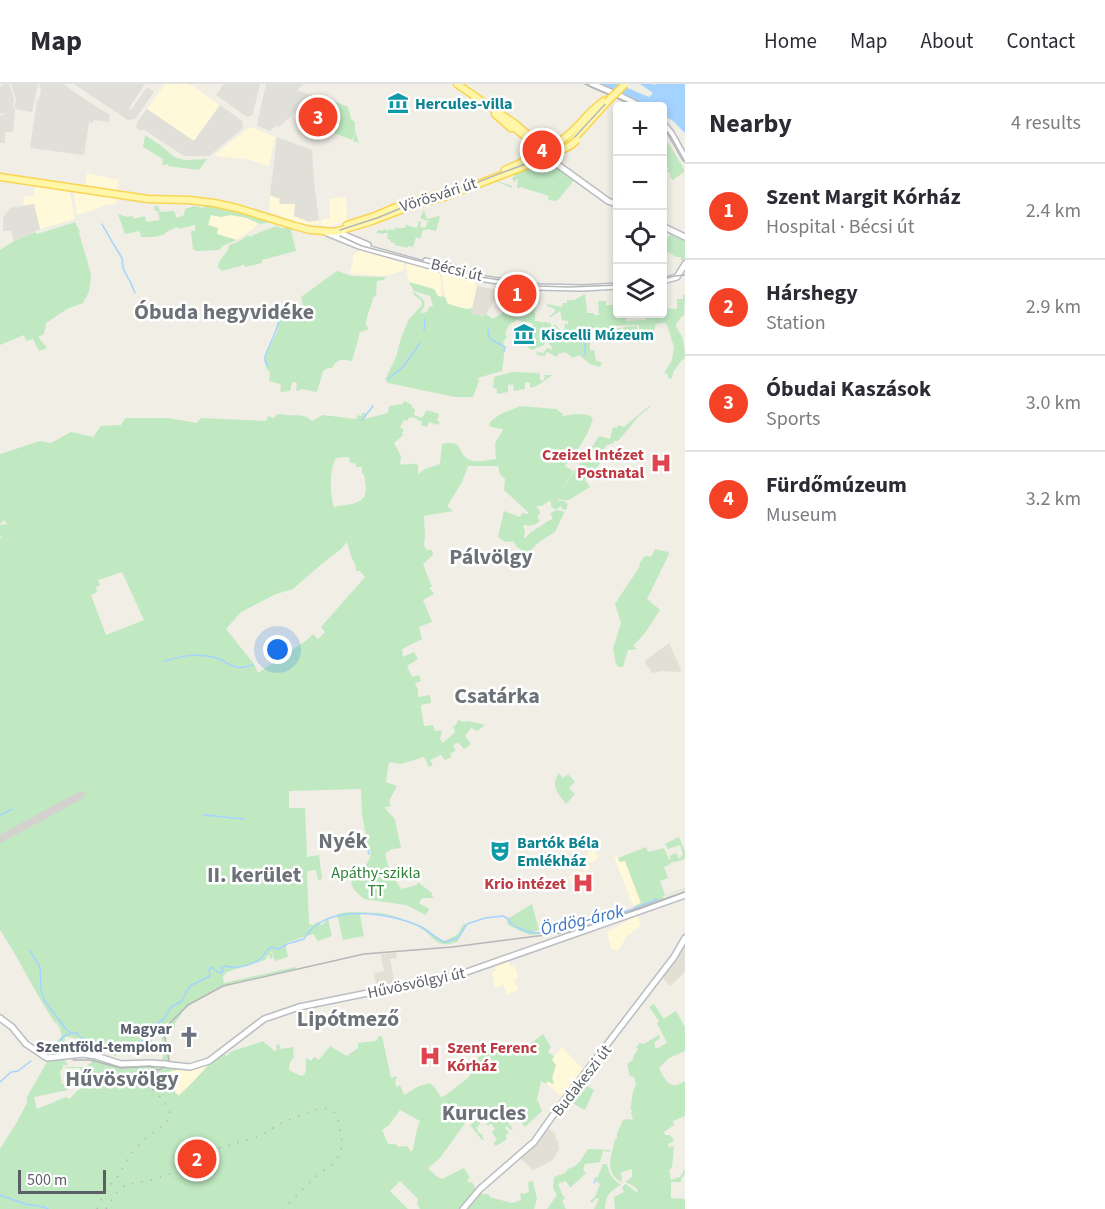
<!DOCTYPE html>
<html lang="en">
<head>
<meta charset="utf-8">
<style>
	body { margin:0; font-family:"Source Sans 3",sans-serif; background:#f2f2f3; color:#2b2b33 }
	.controls { position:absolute; right:18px; top:18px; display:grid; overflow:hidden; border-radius:6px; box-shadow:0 3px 9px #0003 }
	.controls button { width:54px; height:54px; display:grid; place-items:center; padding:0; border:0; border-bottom:2px solid #e1e1e2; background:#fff; color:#2b2b33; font:30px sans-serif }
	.scale { position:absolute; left:18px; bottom:15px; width:88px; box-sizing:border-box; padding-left:6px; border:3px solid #5c6066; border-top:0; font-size:16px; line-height:21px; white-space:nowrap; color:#5c6066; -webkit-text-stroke:4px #fff; paint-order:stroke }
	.you { position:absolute; left:278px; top:566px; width:21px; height:21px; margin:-15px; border:4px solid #fff; border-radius:50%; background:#1a73e8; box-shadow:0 0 0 9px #1a73e833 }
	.badge { display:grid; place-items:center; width:39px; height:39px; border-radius:50%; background:#f44227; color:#fff; font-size:20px; font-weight:700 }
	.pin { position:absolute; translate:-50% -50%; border:3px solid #fff; box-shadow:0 2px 6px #0006 }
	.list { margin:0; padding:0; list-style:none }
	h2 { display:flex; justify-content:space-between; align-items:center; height:78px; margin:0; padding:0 24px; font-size:26px }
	h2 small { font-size:20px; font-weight:400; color:#7c7c81 }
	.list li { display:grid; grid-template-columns:39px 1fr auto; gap:18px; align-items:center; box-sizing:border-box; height:96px; padding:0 24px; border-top:2px solid #e1e1e2 }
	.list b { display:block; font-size:22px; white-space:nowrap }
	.list p { margin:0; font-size:20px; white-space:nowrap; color:#7c7c81 }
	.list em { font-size:20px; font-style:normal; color:#7c7c81 }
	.icon { flex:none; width:33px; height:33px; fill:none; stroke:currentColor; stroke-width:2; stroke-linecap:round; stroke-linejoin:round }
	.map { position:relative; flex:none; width:685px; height:1125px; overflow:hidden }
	header { display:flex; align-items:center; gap:36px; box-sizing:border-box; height:84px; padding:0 30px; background:#fff; border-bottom:2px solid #e1e1e2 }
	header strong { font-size:28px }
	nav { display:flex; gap:33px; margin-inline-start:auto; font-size:21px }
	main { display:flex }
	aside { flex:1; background:#fff }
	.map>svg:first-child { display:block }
</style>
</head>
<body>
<header>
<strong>Map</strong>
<nav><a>Home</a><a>Map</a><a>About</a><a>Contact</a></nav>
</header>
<main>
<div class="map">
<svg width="685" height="1125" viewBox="0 0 685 1125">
	<rect width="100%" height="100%" fill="#f0eee5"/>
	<g fill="#fff9da">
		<path d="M165 0H189L188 2 191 1 220 21 194 57 147 25Z"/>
		<path d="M250 43 275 53 269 82 246 75 215 72V71L229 59Z"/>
		<path d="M87 89 119 96 117 107 85 103Z"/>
		<path d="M35 99 69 106 75 135 40 145 34 120 23 122 25 112H34Z"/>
		<path d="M73 106 121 113V114L115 120 104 121 100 123V124L77 131Z"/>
		<path d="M270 111 281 115 279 120H295L294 132 308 138 319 136V141L306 140 286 135 269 127Z"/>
		<path d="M346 113 347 137 327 143 321 141V136L330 134 329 115Z"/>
		<path d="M211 131 221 133 230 131 242 132 258 139 257 142 237 156 217 150 214 144 208 141Z"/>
		<path d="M360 166 404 176V186L394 190 380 192 350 189 353 176V171Z"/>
		<path d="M406 176 440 187 442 213 438 212 434 205 409 198 406 186Z"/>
		<path d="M443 187 476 194 475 201 477 202 472 224 466 225 446 219 443 203 442 189Z"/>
		<path d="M594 766 599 774 589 779 590 786 585 787 589 798 580 800 579 796 570 799 569 792 577 786 580 788H584L583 780 576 779 578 772 582 777 589 774 587 769Z"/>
		<path d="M617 772 620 778 625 777 641 819 633 822 614 773Z"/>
		<path d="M638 831 640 840 639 843 627 852 618 867 611 865 607 848Z"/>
		<path d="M508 875 510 883 515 882 518 894 514 896 518 906 507 911 504 901 495 904 492 888 496 887 495 880Z"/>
		<path d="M562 963 577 979 585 986 564 1014 546 1000 548 997H552L556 981 552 976Z"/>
		<path d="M205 980 206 982 196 995 178 1011 175 1008 168 991V988Z"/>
	</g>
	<g fill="#e0e0d9">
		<path d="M4 0 10 1 14 16 13 24 14 25 16 16 11 0H38L32 28 15 25 13 48H5V59H0V32L6 30V29L0 30V3Z"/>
		<path d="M40 0H63L92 20 110 31 109 38 93 36V39L89 38 84 71 30 64 37 16H39L41 5 39 4Z"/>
		<path d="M74 0H145L129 24 131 26 147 3 154 8 135 35 128 36Z"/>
		<path d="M224 0H260L253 29 252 31 247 33 216 11Z"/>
		<path d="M266 0H303L297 6 319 14 313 28V30L298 24 289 34 279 43 276 42 270 47 258 42 257 40Z"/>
		<path d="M220 21 242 37 243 42 242 45 209 72H184L143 45 141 47 136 43 138 37 147 25 194 57Z"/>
		<path d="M277 53 312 66 314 98 319 136 308 138V137L294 132 295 120H279L280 115 270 111Z"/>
		<path d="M34 120 40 145 14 157 11 147H3V134L10 124Z"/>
	</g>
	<g fill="#e2e0d5">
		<path d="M477 202 498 206 496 214 485 232 471 230Z"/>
		<path d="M669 559 681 586 680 588 663 587 652 589 645 578 646 576Z"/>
		<path d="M685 859V888L670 902 662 893Z"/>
		<path d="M396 869 397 874 390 875 395 902 377 906 374 889 384 887 381 870Z"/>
		<path d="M546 1043 556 1050 555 1053 558 1058 559 1065 553 1076 533 1086 519 1073Z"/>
	</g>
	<path fill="#fde5e1" d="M504 199 535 204 533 213 519 223 508 225 503 222 497 218Z"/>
	<g fill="#c0e9c2" fill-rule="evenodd">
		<path d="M321 12 348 23 351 35 355 38V47L359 59 353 57 355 50 352 56 311 40Z"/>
		<path d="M145 51 160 61 174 73 185 76 207 75 199 86 168 82V80L162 81 163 75 143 63Z"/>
		<path d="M663 53 671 63 684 85V88L673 96 669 92 671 90 667 87 669 85 663 78Z"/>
		<path d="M545 78 549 81 551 79 575 95 559 115 556 117 548 116 549 112 520 103 518 105H517L518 95H516L514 104 515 99 512 94 515 92 514 90 500 96V98L512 102V104L496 97Z"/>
		<path d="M206 121 231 124 271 138 260 140 247 134 230 131 221 133 211 131 208 141 218 144 217 150 237 156 224 161 219 166 196 167 193 165 191 147H195V141L179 145 177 143 166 148 165 150 155 153H141L140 147 125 150 118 130 127 133 133 132V135L145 132 146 138 160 136 158 127H155L154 122H158L160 128 174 127 177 134 184 131 185 125 194 122 204 124Z"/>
		<path d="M424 126 427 135 440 132 436 147 427 145 426 146H423L420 155 416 153 413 163 408 162 407 164 395 161V159L390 158 391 156 387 155 388 149H384V150L377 149 378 146 383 147 384 145 388 147 389 145 394 146 395 144H405L406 141 417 144 419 137 421 138 420 143 425 144 428 137 420 134Z"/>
		<path d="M75 138 80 148 79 149 91 190 89 208 83 219 67 225 46 239 44 250 38 253 47 264 39 267 33 255 26 257 24 251 0 261V166L14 157 35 148 37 150Z"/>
		<path d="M277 142 280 144H289L291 146 296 167 262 176V179L246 183 242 180 241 182 222 187 218 183C218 174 229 170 229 161L240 157 248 151 250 153C259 148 268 145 277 142Z"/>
		<path d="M671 149 685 155V174L683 177 681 176V173H676L668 168 667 169 663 167 666 157Z"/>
		<path d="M337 187 352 192 386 193 383 196 377 197 376 212 373 213C372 223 366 231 366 241L369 245 360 248 352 277C343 275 337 274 332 284H328L323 287 317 308 302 305 296 307 297 299 292 298 290 307 280 308 281 302 280 300 269 297 270 288 266 284 265 273 277 248 279 238 282 234 299 227 303 221 301 213Z"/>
		<path d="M409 198 434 205 438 212 441 213 442 211 443 213H445L448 220 466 225 472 224 471 230 484 232 486 230 493 235 508 225 519 223 531 214 535 213V237L550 239 552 244 555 240 558 244 561 246 555 250 562 256 559 253 564 249 565 239 568 241V237L562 236 560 227 551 233 549 232 555 228V225L547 222V220L562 223 563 219H567V216H574L585 210 587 229H593L595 231H599L598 217H606V221H613V224L616 225 617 222 618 230H621L622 233 626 232V237L646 236V230H662L663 224 677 225V215H683V211H685L684 232H682C681 233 676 240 676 241 676 245 682 251 683 255 684 261 685 269 685 275L682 276 673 288 672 295 668 294V290L664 289 672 276 674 263 667 241 665 239 656 240 651 258 644 257 639 259V255H627V249L632 248H623V243L637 242 638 248H639V241L614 242 615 244H621L622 256H615V258H609L608 244H590V266H594L596 277 602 278 600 283 590 280 579 271 573 274 565 268 558 270 557 273 547 268 544 273 542 270 541 272 536 270 537 267 539 269 542 268 543 270 547 264H549L550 266 553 264 549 260V255H547L544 261 536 264 534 266 530 265 524 259 532 260 535 245 529 244 526 241H535L531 239 517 236 509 241 505 250 507 253 503 258 505 264 502 287 478 294 479 297 473 313H455L388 299 385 296 396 273 401 254 409 235 422 221 421 216 415 212 412 207C422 214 430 217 420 229L427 228 429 223 433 222 430 212 414 207Z"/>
		<path d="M512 288 537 289 540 290V296L543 297 545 293 544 291H553C544 296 540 302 530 304V299L525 298V305L514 307 513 300 508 301V308L497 310V305L493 304 494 293Z"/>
		<path d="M404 317 412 321 411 323 415 325 414 331 422 334 427 326 439 330 437 337 440 338 438 341 429 338 427 343 421 341 422 338 413 333 409 334 407 337 404 336 400 343 404 346 402 349 403 351 394 359 401 372 400 380C406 382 413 378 418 381V390L425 385 440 380 442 360C466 355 456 371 470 376 477 379 488 376 496 375L495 359 502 348 503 345 491 343 489 340 491 337 499 331 520 322 556 325 563 330 562 332C572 331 584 327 593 334 588 353 577 367 565 382L573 387 559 410 576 384 584 388 577 383 587 371 599 352 610 355 613 343 617 344 618 341 624 343 649 322H651L639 332 618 357H614V359L607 361 603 366 604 374 595 386 589 390H587L585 396 590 403 569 416H560L557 412 559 417H566L565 420 568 419 566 426 562 425 561 422 555 426 551 422V418L549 417 542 422H536L539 426 540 430 537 432 540 437C536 440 531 443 526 441L523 442 525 447 524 453 525 454 531 448 535 446V445C542 443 545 437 553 435L550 429 557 426 563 427 564 429 555 448 539 458 525 472V469L516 462 513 457 505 458 498 453 504 427 520 433 522 429 527 430 529 429 504 406 505 395 500 390 498 382H468L462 398 448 421V423L453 427 424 432 425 453 424 462 427 466H432L433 471 423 480 432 503H429L434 510 423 516 432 538 419 543 422 555 402 565 403 573 414 568 418 575 407 582 412 593 419 591 421 597 415 599 418 606V613L430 611 431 619 421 621V624L424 642 433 641 435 647 442 646 440 655 443 659 455 648 453 642 456 641 458 636 464 638 469 637 485 641 477 647 471 644 465 652 471 660 464 665 458 658 453 662 456 666 450 670 452 673 445 676 441 671 430 676 433 681 429 683 424 673 401 680 389 678 386 698 397 702 389 717 391 722 385 723C387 729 392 730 395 736L401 764 392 765 385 770 389 785 401 805 417 801 418 798 433 810 431 812 435 814H422L419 819 429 825 426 831 406 821 364 815 355 807 351 800 353 791C363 784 370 780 371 767H365C358 760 346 765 338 758L357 757 366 754 362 730 361 705 289 707V724H305L307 773 319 771 322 795 318 796 316 786 307 787 309 840 313 841 317 838 322 841 325 838V837L328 835 332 852 318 857 313 850 285 859 288 873 275 877 272 867 270 869H272L273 874 270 875 269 870 265 876 227 888 223 893 224 899 295 883 296 885C257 894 211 899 182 928V929L175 939V944L165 947 170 977 168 982 180 985 168 988V991L175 1008 179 1012C195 997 208 979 226 967L224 969 226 972 232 967 264 957 265 960H267L274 967 277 966 276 961 279 960 281 965 293 963 294 973 290 978 289 986 301 992 304 991 306 987V974L311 977 314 973 319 976 330 962 347 972 358 964V959L376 957 379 952H382L391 994 397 992 395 999 397 1003 400 1001 404 1011 419 1002 430 999 435 1004 441 1013 446 1011 469 993 471 989 468 983C479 970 494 964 510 959L512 967C524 965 533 958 543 950L551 963 548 968 554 972 552 976 556 981 552 994 554 999 552 1000 548 997 546 1000 541 997 537 1015 542 1027 525 1043 518 1035 515 1037 511 1036 509 1038 506 1034 508 1032 505 1033 502 1028 504 1026 502 1024 499 1027 513 1045 511 1046 507 1042 505 1044 509 1049 505 1051 507 1055 496 1062 493 1059 497 1056 492 1048 495 1045 491 1039 488 1042 486 1040 491 1035 490 1033 485 1038 482 1035 478 1043H476L479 1049 483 1051 482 1052 484 1055 482 1056 470 1041 481 1033 480 1032 474 1036 468 1035 440 1074 428 1084 436 1092 442 1095 464 1084 470 1094 467 1096 469 1099 472 1098 477 1107 482 1108V1110H488L490 1113 512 1119 521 1116 520 1109 524 1110 529 1108 528 1098 533 1097 537 1115 534 1125H420L417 1120 418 1115 400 1097 390 1107 408 1125H0V1065L17 1038 27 1019V1013L47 978H51V976L64 975 68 981H63V984L60 988 62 1000 67 999 68 1006 34 1013 37 1025 66 1013 70 1015C86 992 105 1005 130 1002V1000L114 999 117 994 116 993C105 995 97 990 87 987H85L86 989H84V987L80 986V984H65V983H86L92 978V975L101 978 98 976 99 975 113 979H162C165 967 158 953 164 942L161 940 155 946 151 960C137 967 133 971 117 969L116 972 108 969 109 966C96 962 77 952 65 953L64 970 50 973 40 969C57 963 68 957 57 939H55C35 909 20 876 0 846V452L1 455 2 454 0 450V441L7 440 4 436 0 440V370L40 357 51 359 71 348 93 353 101 342 121 341 125 334H167L197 339 201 334 266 337 268 332 274 334C275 332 276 331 278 330 279 330 287 331 288 331 298 332 304 329 312 337L323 331 356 335 358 331 361 332 362 329H366L365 335 388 329 389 322 403 320ZM347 373 350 374 349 378 356 380V383H362V389L364 391C365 397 367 405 365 411 361 421 343 421 334 423 330 410 329 386 336 374ZM347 458 351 472 355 480 356 487H360L365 493 321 543 325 548 318 555 313 550 307 556 258 589 254 580 226 545 241 528 276 510 293 505 324 478 341 465ZM122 488 144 536 106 551 91 511 97 508 96 503 100 501 98 496ZM400 1026 420 1037C416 1047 415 1055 413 1066H411L412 1069 414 1068 413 1070 407 1062 399 1063 395 1060H388L382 1046 389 1041Z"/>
		<path d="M655 465 668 468 669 470 647 515 660 526 645 549 633 562 637 565 628 566 623 583H619L616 580 613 565 621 539 615 520 640 482 639 480 645 472 651 473Z"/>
		<path d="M559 689 563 694 568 690 575 698 569 704 575 710 566 720C558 710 550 701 559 689Z"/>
		<path d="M679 753 685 767V775L675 778H670L671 780 664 783 668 794 660 797 665 811 685 804V805L663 812V815L633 826V823L641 819 625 777 620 778 618 774 646 763 648 768 664 764 669 776 671 775 669 772 676 769 679 775 683 770 680 761 668 765 665 760Z"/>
		<path d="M532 820 539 846 533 848V849L559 845 593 834 594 837 568 847 530 851 520 847 507 840V837L509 834Z"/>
		<path d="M348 828 382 829 400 834 424 843 440 856 445 857 458 850 464 839 466 842 457 858C453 859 447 861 443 860 435 859 430 850 424 846 407 835 382 829 363 829L360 831 364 852 343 856 337 830Z"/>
		<path d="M654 920 663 934V935L676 927 685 943V967L669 974 659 984C662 990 668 1003 676 1001 679 1001 682 998 685 997V1032L673 1037 674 1041 664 1048 665 1051H670L674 1057 668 1060 669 1063 674 1062 672 1084 669 1086 671 1096 680 1093 685 1085V1090L681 1095V1098H671V1114L685 1115V1125H615L614 1113 624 1108 622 1104 624 1101 626 1100 636 1108 638 1107 635 1103 625 1098 632 1093V1085L622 1088 621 1090 622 1095 621 1098C603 1087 612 1071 615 1055L617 1054V1049L623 1036 628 1035 631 1036 633 1035 631 1029 632 1026 630 1025C633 1017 631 1008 636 1001L634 993 630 992 627 980 633 976 634 971 638 966 636 963 640 959 644 960 659 951 660 954 654 959 656 965 667 959 657 939 659 937 649 923Z"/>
		<path d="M581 998 594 1006 586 1024 584 1026 568 1016Z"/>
		<path d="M588 1065 610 1066V1068L603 1067 600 1078 585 1080 583 1086 586 1089 570 1104 566 1097 558 1100 562 1110 565 1114 562 1117 566 1125H547L557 1111 553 1104 554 1093 565 1089 568 1085C581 1081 581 1074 588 1065Z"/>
		<path d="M603 1080H607C609 1090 612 1095 621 1101 609 1108 606 1111 605 1125H594L599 1115 596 1114 592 1119 590 1117 595 1113 600 1100 596 1097Z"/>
	</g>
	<path fill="#a5d3ff" d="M602 0H618L649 13 653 9 640 0H653L654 1 657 0H685V49L672 36 663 32 662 22H648Z"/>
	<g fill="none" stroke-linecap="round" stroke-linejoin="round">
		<g stroke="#a5d3ff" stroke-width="1.5">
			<path d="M102 140 111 156 122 174 123 184 129 196"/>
			<path d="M130 197 135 209"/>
			<path d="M488 245C488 258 495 257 505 263L504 267"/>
			<path d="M424 246 425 235"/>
			<path d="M585 259V271"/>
			<path d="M268 282 265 277V272L275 249 279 237 283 233 298 227"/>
			<path d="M388 295 404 282 420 259"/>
			<path d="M362 336 373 322"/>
			<path d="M165 577C182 572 195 569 213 573 232 578 230 588 253 581"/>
			<path d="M0 731 12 725"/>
			<path d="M204 731 244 735"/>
			<path d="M339 758C352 758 366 754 369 770"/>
			<path d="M30 867 40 883 41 905 44 916 66 945 71 949"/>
			<path d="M57 960C62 952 67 949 77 949L81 954 90 956 97 961 107 963 114 966 120 967 133 962 151 952 156 940 164 935 171 923 182 917 187 906 192 901 210 892 209 886 211 883 218 888 222 889 223 886 221 884 224 882C235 885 252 882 261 874 264 870 267 866 271 863L279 865 287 860 304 855C325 818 389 828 421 843 430 848 436 855 445 858L458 854 467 840 485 834 503 832 508 835 512 840 516 843 529 848 538 849 559 846 610 832 633 825 657 815"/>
			<path d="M0 998 11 988 18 987 31 977"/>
			<path d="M594 1099 596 1094"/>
			<path d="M0 1111 25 1120 44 1123 48 1125"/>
		</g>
		<path stroke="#d3d2ce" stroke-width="8" d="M0 755 81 711"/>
		<defs>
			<g id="secondary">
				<path d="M592 0 618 11 640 22"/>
				<path d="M662 38 671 49 685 74"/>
				<path d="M536 65 608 117 616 120"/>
				<path d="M662 142 685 153"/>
				<path d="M335 147 368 161"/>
				<path d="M327 149 359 162 438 184 485 195 538 203 582 204 618 202"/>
				<path d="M426 177 461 186"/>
				<path d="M662 197 677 193 685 180"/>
				<path d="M0 934 12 943 26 960 47 974 83 970 96 972 121 980 150 979 165 980"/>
				<path d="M171 981 190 983 209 977 264 935 299 923 461 890 685 811"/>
				<path d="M463 1125 480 1105 534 1058 556 1027 674 873 685 854"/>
			</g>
			<g id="primary">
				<path d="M457 0 514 39 546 66"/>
				<path d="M495 30 511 44"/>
				<path d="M511 41 537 62"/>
				<path d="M571 58 607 18"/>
				<path d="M505 86C527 76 548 67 567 52 581 40 590 26 605 16"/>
				<path d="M0 93 148 115 189 116 214 119 237 124 295 142 310 146 335 148 372 137 408 123 444 113 557 70 560 66"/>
				<path d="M415 117 456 105"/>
				<path d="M347 141 375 132 396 123"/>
			</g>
		</defs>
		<use href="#secondary" stroke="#babdc3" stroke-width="8"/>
		<use href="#primary" stroke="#fad553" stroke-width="9"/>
		<use href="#secondary" stroke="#fff" stroke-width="5"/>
		<use href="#primary" stroke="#fff6aa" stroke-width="6"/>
		<g stroke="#b6b7b7" stroke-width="1.5">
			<path d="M585 0 636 22"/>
			<path d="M662 41 671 53 685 78"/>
			<path d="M340 146 377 134 399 125 447 110 546 72 571 57 624 0"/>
			<path d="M340 152 362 162 481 193 538 202 569 203 618 201"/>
			<path d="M662 195 675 192 685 191"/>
			<path d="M73 976H90L121 984 150 982 157 986 161 985 166 981 169 976 164 949 165 944 188 921 223 902 364 870 452 863 569 848 639 825 685 808"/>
		</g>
		<g stroke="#b6b7b7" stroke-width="1.5" stroke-dasharray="1.5 8" stroke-linecap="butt">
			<path d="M75 994V995"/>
			<path d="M97 1125 104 1109 118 1092 133 1067 148 1052 166 1040 170 1032 169 1026 162 1015 153 1006 143 1002 104 998"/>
			<path d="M106 1125 116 1109 125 1101 151 1096 170 1090 213 1066 260 1052 283 1038 318 1025 324 1024 331 1026 335 1029 338 1034 342 1058 341 1068 334 1079 314 1094 283 1125"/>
		</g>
		<defs>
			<path id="secondary-bridge" d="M165 980 171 981"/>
			<g id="primary-bridge">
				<path d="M607 18 625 0"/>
				<path d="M537 62C552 70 565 68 577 56"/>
			</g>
		</defs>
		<use href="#secondary-bridge" stroke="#babdc3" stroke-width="8" stroke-linecap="butt"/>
		<use href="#primary-bridge" stroke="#fad553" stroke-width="9" stroke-linecap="butt"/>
		<use href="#secondary-bridge" stroke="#fff" stroke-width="5"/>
		<use href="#primary-bridge" stroke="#fff6aa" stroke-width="6"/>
	</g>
	<defs>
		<symbol id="museum-bare" viewBox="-9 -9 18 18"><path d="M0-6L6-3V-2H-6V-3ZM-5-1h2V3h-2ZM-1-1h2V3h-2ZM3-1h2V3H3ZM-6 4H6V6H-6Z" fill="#0f9aa8" stroke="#fff" stroke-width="2.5" paint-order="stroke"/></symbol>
		<symbol id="hospital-bare" viewBox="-9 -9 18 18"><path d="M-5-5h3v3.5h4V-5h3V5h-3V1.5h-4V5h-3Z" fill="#e0444e" stroke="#fff" stroke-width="2.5" paint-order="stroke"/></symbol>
		<symbol id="theatre-bare" viewBox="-9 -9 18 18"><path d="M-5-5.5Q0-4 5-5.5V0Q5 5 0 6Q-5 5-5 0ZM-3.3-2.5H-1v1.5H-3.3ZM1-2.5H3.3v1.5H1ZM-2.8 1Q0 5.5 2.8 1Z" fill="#0f9aa8" stroke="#fff" stroke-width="2.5" paint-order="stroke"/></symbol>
		<symbol id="church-bare" viewBox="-9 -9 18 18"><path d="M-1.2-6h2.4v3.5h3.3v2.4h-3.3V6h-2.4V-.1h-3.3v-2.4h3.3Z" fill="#6b7280" stroke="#fff" stroke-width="2.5" paint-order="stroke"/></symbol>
	</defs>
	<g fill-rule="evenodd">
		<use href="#museum-bare" x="383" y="4" width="30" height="30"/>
		<use href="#museum-bare" x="509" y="235" width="30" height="30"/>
		<use href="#hospital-bare" x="646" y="364" width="30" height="30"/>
		<use href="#theatre-bare" x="485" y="752" width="30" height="30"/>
		<use href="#hospital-bare" x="568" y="784" width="30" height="30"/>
		<use href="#church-bare" x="174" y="938" width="30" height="30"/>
		<use href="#hospital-bare" x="415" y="957" width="30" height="30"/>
	</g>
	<g text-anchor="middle" stroke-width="5" stroke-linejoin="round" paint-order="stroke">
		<g font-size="16" font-weight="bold" fill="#0d838f" stroke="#fff" text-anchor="start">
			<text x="415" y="25">Hercules-villa</text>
			<text x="541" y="256">Kiscelli Múzeum</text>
			<text x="517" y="764">Bartók Béla<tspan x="517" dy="18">Emlékház</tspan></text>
		</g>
		<g font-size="16" fill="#5c6066" stroke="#fff">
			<text transform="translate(438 110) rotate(-18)" y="6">Vörösvári út</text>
			<text transform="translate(457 185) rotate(14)" y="6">Bécsi út</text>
			<text transform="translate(416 898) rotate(-12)" y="6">Hűvösvölgyi út</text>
			<text transform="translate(581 996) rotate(-52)" y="6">Budakeszi út</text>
		</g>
		<g font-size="16" font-weight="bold" fill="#be3a42" stroke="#fff" text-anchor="end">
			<text x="644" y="376">Czeizel Intézet<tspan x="644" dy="18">Postnatal</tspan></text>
			<text x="566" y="805">Krio intézet</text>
			<text x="447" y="969" text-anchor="start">Szent Ferenc<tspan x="447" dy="18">Kórház</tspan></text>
		</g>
		<g font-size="16" fill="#2f8238" stroke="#fff">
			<text x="376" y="794">Apáthy-szikla<tspan x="376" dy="18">TT</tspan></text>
		</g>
		<g font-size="16" font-weight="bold" fill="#5b616d" stroke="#fff" text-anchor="end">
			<text x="172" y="950">Magyar<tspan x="172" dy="18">Szentföld-templom</tspan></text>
		</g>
		<g font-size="18" font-style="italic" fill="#3e76c2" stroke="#fff">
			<text transform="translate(582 836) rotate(-13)" y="6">Ördög-árok</text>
		</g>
		<g font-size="22" font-weight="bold" fill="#6d7278" stroke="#fff">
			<text x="224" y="235">Óbuda hegyvidéke</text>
			<text x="491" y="480">Pálvölgy</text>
			<text x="497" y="619">Csatárka</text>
			<text x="343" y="764">Nyék</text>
			<text x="254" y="798">II. kerület</text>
			<text x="348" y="942">Lipótmező</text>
			<text x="122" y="1002">Hűvösvölgy</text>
			<text x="484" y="1036">Kurucles</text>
		</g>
	</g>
</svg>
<div class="controls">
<button>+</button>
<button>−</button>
<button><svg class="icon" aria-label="locate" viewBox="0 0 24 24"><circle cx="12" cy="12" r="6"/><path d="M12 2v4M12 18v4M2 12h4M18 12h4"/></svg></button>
<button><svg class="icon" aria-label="layers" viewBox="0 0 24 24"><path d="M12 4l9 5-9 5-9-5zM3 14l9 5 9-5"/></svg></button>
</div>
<div class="scale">500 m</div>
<div class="you"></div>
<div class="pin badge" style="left:517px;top:210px">1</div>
<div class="pin badge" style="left:197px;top:1075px">2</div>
<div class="pin badge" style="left:318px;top:33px">3</div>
<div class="pin badge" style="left:542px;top:66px">4</div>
</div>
<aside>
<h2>Nearby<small>4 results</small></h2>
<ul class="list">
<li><span class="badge">1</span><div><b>Szent Margit Kórház</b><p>Hospital · Bécsi út</p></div><em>2.4 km</em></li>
<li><span class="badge">2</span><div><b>Hárshegy</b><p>Station</p></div><em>2.9 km</em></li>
<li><span class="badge">3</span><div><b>Óbudai Kaszások</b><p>Sports</p></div><em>3.0 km</em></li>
<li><span class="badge">4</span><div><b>Fürdőmúzeum</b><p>Museum</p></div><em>3.2 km</em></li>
</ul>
</aside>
</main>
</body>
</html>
